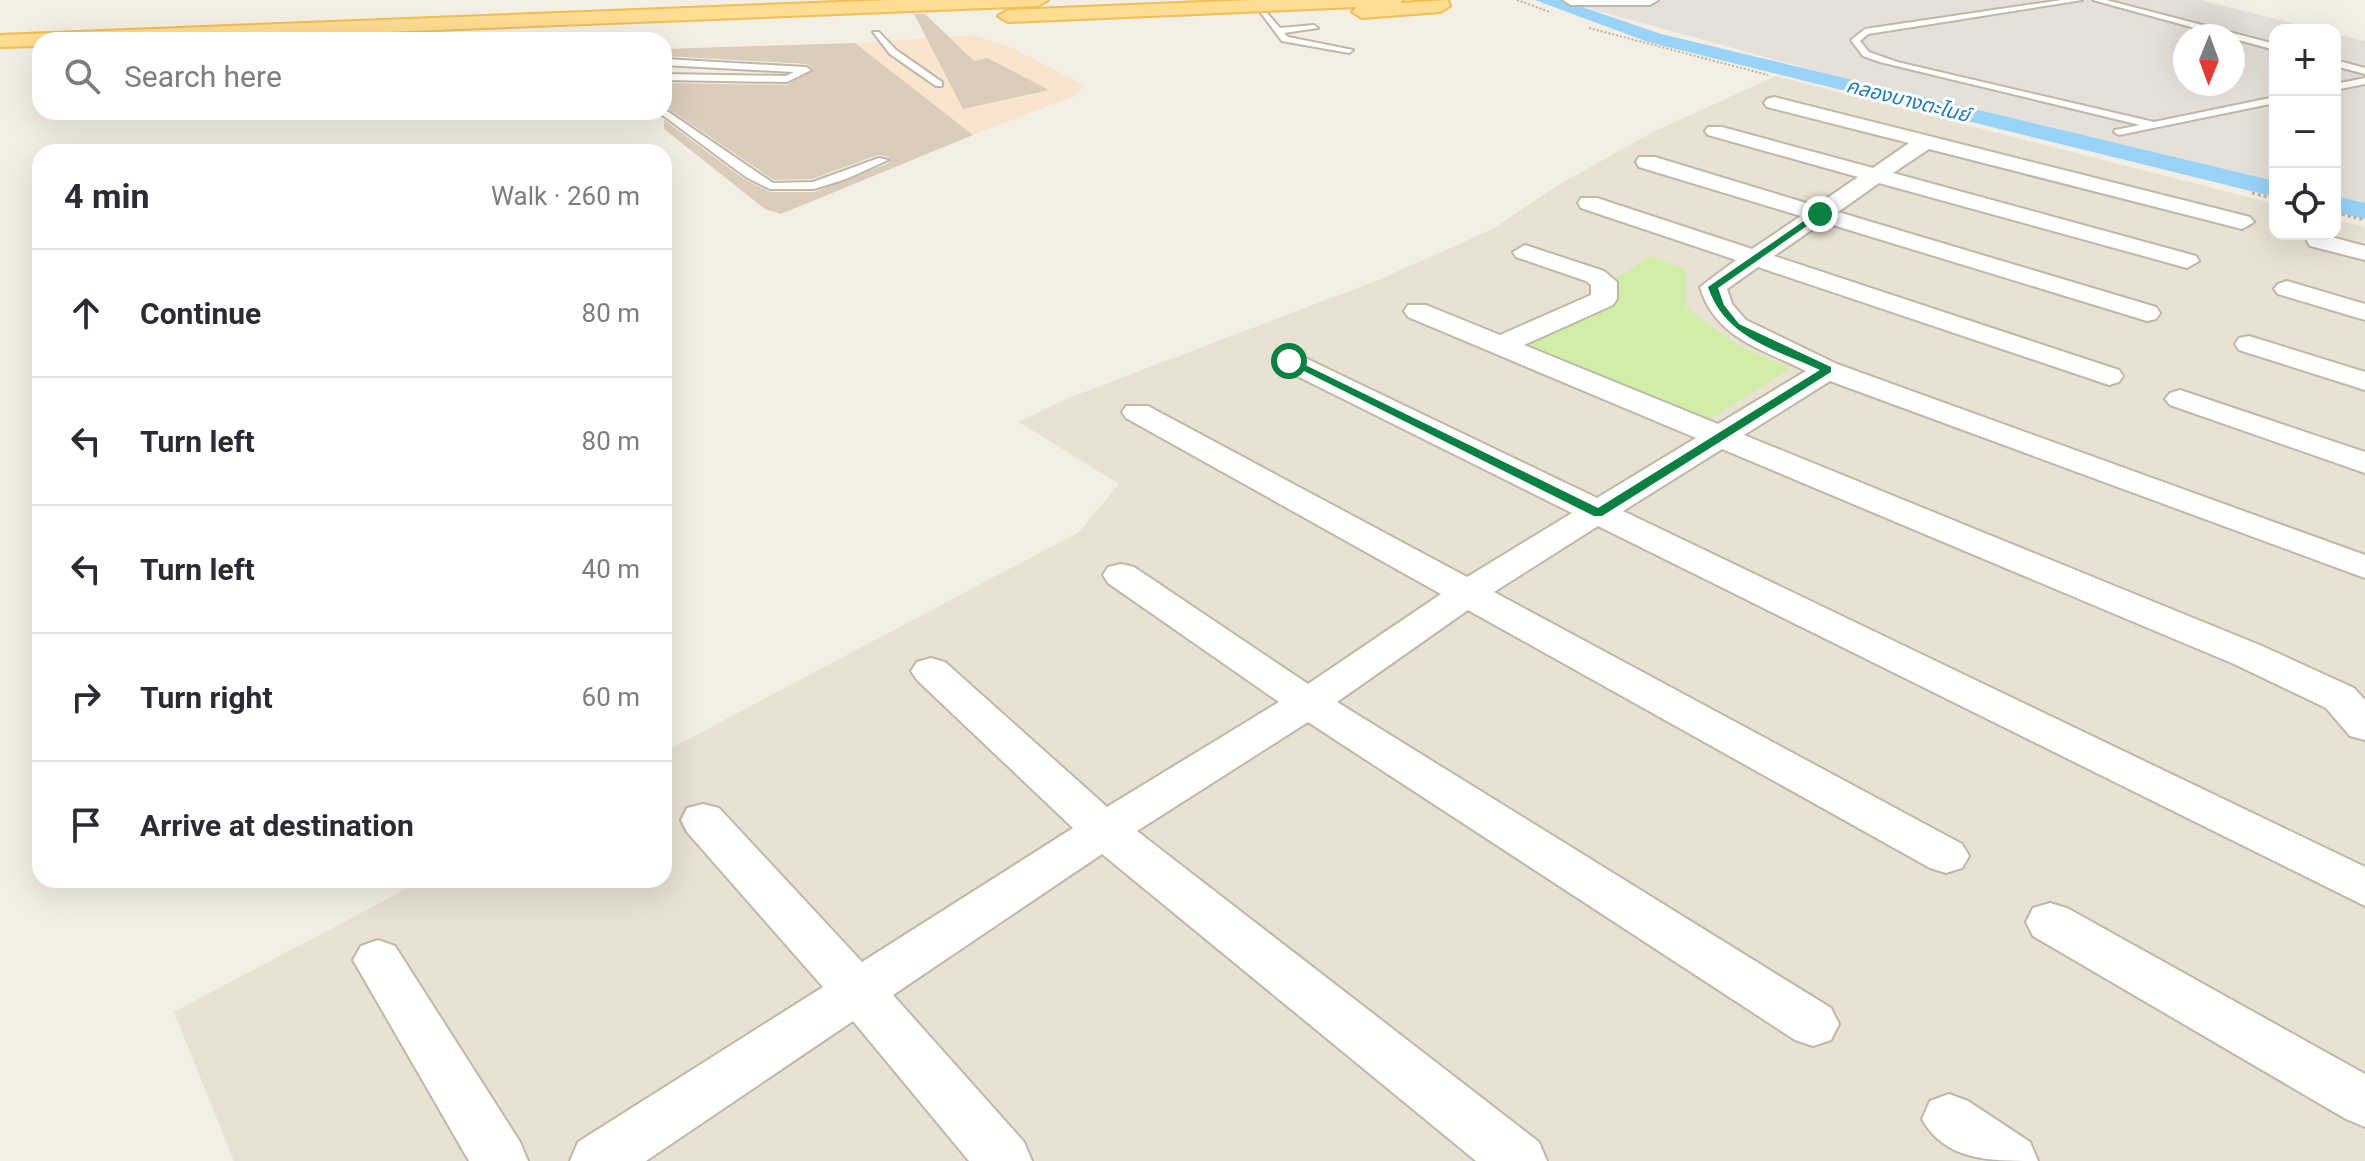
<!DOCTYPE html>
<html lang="en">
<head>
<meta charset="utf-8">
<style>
	body { margin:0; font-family:Roboto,"Noto Sans Thai",sans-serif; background:#f7f7f7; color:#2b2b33 }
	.controls { position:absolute; right:24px; top:24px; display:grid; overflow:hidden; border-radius:16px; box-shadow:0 8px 32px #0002 }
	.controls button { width:72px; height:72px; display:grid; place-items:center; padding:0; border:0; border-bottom:2px solid #e1e1e2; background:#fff; color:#2b2b33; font:40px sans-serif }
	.compass { position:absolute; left:2173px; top:24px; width:72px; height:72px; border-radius:50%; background:#fff; box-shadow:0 8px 32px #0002; rotate:181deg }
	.stop { position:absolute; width:24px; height:24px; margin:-18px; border:6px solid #0b8043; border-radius:50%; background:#fff }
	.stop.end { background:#0b8043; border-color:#fff; box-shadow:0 2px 8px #0008 }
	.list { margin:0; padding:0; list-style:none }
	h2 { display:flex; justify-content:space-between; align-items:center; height:104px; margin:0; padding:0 32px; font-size:34px }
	h2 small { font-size:26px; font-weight:400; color:#7c7c81 }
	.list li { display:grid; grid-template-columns:52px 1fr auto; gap:24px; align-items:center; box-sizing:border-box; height:128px; padding:0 32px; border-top:2px solid #e1e1e2 }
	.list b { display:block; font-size:30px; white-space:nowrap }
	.list em { font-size:26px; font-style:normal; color:#7c7c81 }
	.icon { flex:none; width:44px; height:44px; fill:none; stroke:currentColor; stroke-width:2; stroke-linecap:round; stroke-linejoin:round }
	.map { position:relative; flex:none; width:2365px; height:1161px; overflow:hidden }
	.search { position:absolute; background:#fff; box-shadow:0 8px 32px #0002; left:32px; top:32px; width:640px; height:88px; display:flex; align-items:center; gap:20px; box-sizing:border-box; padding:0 28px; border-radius:24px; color:#7c7c81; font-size:30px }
	.panel { position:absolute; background:#fff; box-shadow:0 8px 32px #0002; left:32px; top:144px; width:640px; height:744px; border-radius:24px }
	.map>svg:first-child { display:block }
</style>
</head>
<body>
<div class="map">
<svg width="2365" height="1161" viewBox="0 0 2365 1161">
	<rect width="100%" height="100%" fill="#f4efe4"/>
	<path fill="#e9e1d2" d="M1776 76 2275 204V234H2335V220L2365 227V1161H234L174 1012 423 880H664V752L1079 532 1119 484 1019 422 1066 399 1376 281 1493 229 1560 184 1653 132Z"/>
	<path fill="#f9e5cd" d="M974 35 1017 50 1084 86 1074 96 973 135 855 43Z"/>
	<g fill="#e6e0da" fill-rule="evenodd">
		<path d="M1639 0H2200L2320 30H2275V181L1824 73 1573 4ZM2185 36H2233V84H2185Z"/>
		<path d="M2335 34 2365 41V203L2335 196Z"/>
	</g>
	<path fill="#d0eea8" d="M1651 256 1685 270 1686 307 1737 345 1791 368 1701 425 1513 345Z"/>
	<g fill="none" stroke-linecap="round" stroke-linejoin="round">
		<g fill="#99d4f8" fill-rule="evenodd">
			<path d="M1535 0H1562L1661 34 2275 181V197L1648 42Z"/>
			<path d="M2335 196 2365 203V219L2335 212Z"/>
		</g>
	</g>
	<g fill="#dacdbc">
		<path d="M914 14H925L974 61 987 58 1049 90 963 109Z"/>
		<path d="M855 43 973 135 781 214 765 209 664 129V120L744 179 770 192H815L889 163V157L878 155 812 179 774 180 664 106V83L787 85 814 69 806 64 664 56V49Z"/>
	</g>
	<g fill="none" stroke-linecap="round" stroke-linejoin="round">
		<defs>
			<g id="service">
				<path d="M2062 0H2082L1868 34 1860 41 1869 52 1897 62 2154 122 2275 97V103L2119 135 2114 132 2115 130 2140 125 1880 62 1863 56 1851 40 1865 29Z"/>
				<path d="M2093 0H2106L2275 44V50Z"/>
				<path d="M1261 13H1267L1280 28 1314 25 1318 28 1284 33 1288 37 1353 50 1349 53 1282 41Z"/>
				<path d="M873 32H879L896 50 942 82V86H936L890 54Z"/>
				<path d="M656 36 659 37 660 40H652Z"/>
				<path d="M664 59 806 67 811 70 787 82 664 80V74L786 76 794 72 664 65Z"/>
				<path d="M2335 60 2365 68V74L2335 66Z"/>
				<path d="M2365 78V84L2335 90V84Z"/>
				<path d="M664 109 773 183 813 182 879 158 888 160 846 179 814 189H770L746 177 661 114 659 112H664Z"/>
			</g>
			<g id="minor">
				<path d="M1563 0H1658L1650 5H1571Z"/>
				<path d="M1774 97 2250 217 2254 222 2242 229 1929 149 1893 173 2196 256 2199 261 2187 268 1879 183 1838 212 2156 307 2160 313 2156 319 2147 321 1823 222 1774 256 2119 370 2123 376 2119 382 2109 385 1758 267 1727 289 1732 304 1746 320 1837 364 2365 555V578L1830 381 1744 435 2262 646 2354 688 2365 700V740L2350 736 2326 708 2234 664 1722 449 1623 511 2365 867V906L1598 526 1494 592 1962 844 1969 856 1962 868 1946 873 1930 868 1468 610 1337 702 1831 1008 1839 1024 1831 1040 1813 1046 1795 1040 1308 722 1137 831 1539 1142 1547 1161H1476L1102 854 893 995 1024 1142 1032 1161H969L853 1021 646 1161H570L578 1142 823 987 687 832 681 820 687 808 703 804 719 808 862 962 1073 828 917 680 911 671 917 662 931 658 945 662 1107 807 1279 702 1108 583 1103 575 1108 567 1121 564 1134 567 1308 684 1441 594 1126 418 1122 412 1126 406H1148L1467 577 1572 513 1279 367 1275 361 1279 355H1299L1597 498 1696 438 1408 317 1404 311 1408 305H1426L1500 335 1591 295V285L1586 281 1516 257 1513 252 1525 245 1604 271 1617 282V299L1613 305 1524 345 1718 424 1806 371C1762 349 1715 338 1700 287L1736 260 1581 208 1578 203 1581 198H1597L1752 249 1801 216 1639 167 1636 162 1639 157H1655L1816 206 1858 177 1708 135 1705 131 1708 127H1722L1873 168 1909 143 1767 107 1764 103 1767 99Z"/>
				<path d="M2320 234 2365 246V260L2310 246 2307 241 2310 236Z"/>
				<path d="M2287 281 2365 304V320L2278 294 2274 289 2278 284Z"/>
				<path d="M2249 336 2365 372V390L2239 350 2235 344 2239 338Z"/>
				<path d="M2180 390 2365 452V473L2170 405 2165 399 2170 393Z"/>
				<path d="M2050 903 2067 908 2365 1074V1127L2346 1119 2033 936 2026 922 2033 908Z"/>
				<path d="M378 940 395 946 520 1142 528 1161H469L353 960 361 946Z"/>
				<path d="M1949 1094 1968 1101 2030 1142 2038 1161C1990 1161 1945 1161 1922 1119L1930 1101Z"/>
			</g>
			<g id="primary">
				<path d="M890 0H1048L1038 6 182 40H40V46L0 47V35Z"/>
				<path d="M1252 0H1403L1400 3 1448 0 1450 6 1440 12 1362 18 1352 12 1357 7 1008 22 998 16 1008 10Z"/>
			</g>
		</defs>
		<use href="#service" stroke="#c1b7a6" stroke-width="4"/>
		<use href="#minor" stroke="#c1b7a6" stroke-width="4"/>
		<use href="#primary" stroke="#f1be56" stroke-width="4"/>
		<g stroke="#c4b296" stroke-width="2" stroke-dasharray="2 2" stroke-linecap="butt">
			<path d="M1517 0 1550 12"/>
			<path d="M1589 28 1768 75"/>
		</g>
		<g stroke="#c4b296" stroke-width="3" stroke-dasharray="3 3" stroke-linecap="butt">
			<path d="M2252 193 2275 199"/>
			<path d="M2336 213 2365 220"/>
		</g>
		<use href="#service" fill="#fff" fill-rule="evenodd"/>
		<use href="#minor" fill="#fff" fill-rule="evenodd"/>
		<use href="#primary" fill="#ffdd93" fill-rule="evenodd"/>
	</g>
	<path fill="#0b8043" d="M1817 212 1824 214 1718 288 1724 305 1739 324 1831 367V372L1602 516H1594L1284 361 1293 359 1598 508 1820 370C1775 349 1725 338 1708 287Z"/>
	<g text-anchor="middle" stroke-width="6" stroke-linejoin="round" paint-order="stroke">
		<g font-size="20" font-style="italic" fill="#1f7bb6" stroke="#fff">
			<text transform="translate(1908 100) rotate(14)" y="7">คลองบางตะไนย์</text>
		</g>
	</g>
</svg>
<div class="controls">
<button>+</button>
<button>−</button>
<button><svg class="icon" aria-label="locate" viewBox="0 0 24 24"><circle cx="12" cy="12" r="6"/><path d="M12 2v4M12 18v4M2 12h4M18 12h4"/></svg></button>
</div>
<svg class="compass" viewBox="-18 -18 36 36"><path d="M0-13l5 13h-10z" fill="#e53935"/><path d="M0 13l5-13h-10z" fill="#7c7c81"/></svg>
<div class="stop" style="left:1289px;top:361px"></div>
<div class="stop end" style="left:1820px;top:214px"></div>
<div class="search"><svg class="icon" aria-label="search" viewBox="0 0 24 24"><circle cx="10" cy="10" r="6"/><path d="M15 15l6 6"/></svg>Search here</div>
<section class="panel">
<h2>4 min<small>Walk · 260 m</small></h2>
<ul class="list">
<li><svg class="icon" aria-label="ahead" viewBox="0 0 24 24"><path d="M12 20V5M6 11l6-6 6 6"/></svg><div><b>Continue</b></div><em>80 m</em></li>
<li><svg class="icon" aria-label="left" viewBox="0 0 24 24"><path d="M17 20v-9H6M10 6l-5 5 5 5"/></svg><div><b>Turn left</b></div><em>80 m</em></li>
<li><svg class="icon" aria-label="left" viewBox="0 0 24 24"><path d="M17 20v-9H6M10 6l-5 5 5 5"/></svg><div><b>Turn left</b></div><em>40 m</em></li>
<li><svg class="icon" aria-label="right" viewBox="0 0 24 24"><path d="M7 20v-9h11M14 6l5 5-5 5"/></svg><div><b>Turn right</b></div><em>60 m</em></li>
<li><svg class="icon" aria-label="arrive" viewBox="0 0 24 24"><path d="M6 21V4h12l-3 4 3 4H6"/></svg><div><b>Arrive at destination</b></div></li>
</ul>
</section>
</div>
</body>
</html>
